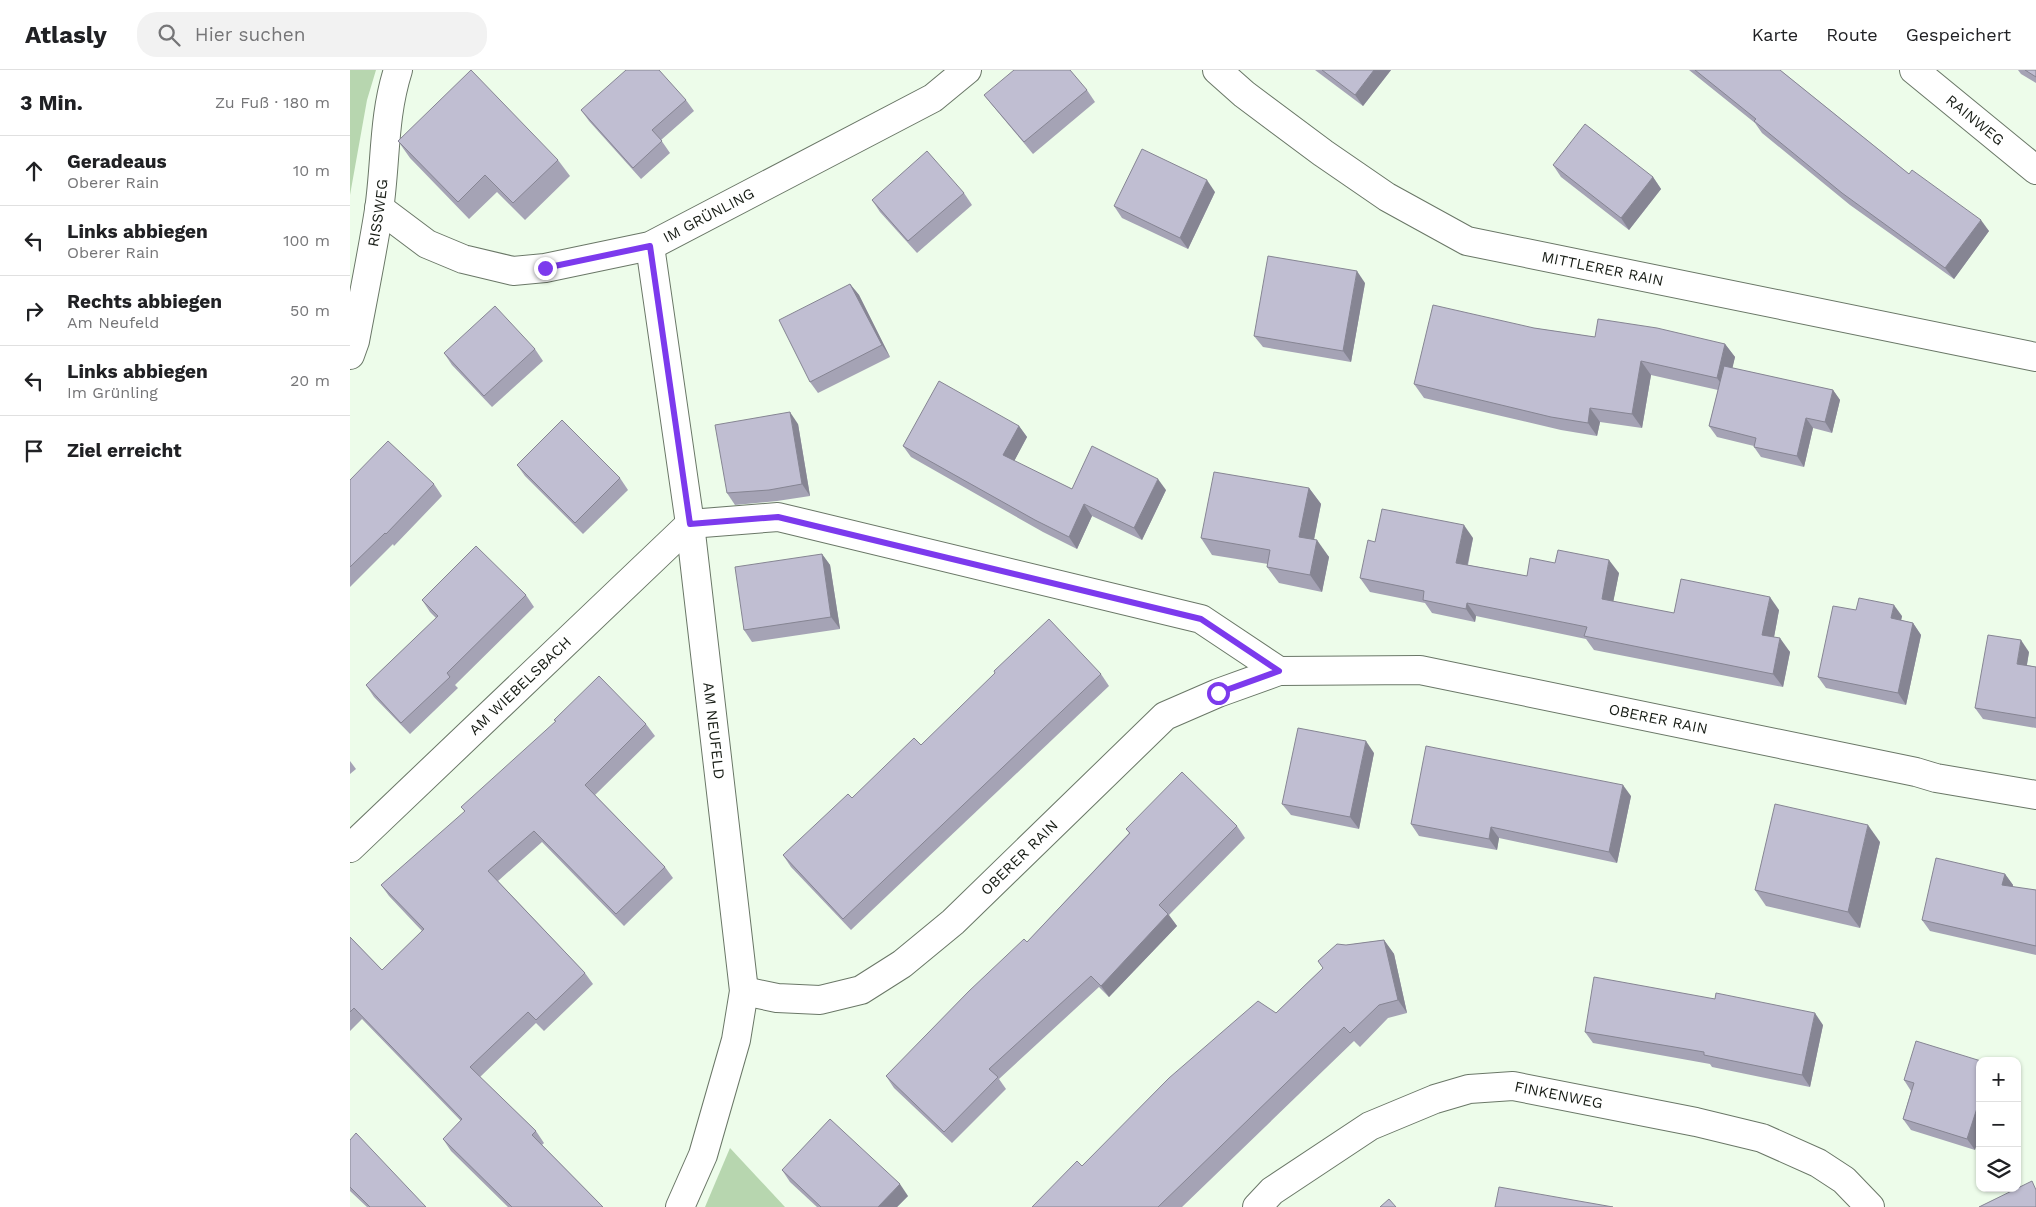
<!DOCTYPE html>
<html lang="de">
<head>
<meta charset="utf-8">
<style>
	body { margin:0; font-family:"Work Sans",sans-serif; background:#f2f2f2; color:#202124 }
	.controls { position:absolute; right:15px; bottom:15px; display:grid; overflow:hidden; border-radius:10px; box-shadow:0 1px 4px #0004 }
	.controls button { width:45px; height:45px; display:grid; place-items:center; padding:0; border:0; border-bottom:1px solid #e0e0e0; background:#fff; color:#202124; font:25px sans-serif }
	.stop { position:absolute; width:15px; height:15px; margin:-11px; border:4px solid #7c3aed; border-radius:50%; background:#fff }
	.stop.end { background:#7c3aed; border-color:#fff; box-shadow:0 1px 5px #0008 }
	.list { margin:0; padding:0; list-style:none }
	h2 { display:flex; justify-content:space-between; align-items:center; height:65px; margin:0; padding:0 20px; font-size:21px }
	h2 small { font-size:16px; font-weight:400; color:#757577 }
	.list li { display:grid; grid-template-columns:32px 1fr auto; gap:15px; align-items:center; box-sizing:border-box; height:70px; padding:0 20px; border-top:1px solid #e0e0e0 }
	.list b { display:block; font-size:19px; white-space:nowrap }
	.list p { margin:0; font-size:16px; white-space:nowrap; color:#757577 }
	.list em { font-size:16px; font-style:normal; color:#757577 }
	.icon { flex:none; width:28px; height:28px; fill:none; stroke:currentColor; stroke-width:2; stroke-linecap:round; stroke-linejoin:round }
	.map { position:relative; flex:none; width:1686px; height:1137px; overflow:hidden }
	header { display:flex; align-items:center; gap:30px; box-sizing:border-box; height:70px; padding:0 25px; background:#fff; border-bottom:1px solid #e0e0e0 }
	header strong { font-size:24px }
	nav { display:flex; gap:28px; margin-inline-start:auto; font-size:18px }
	.search { width:350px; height:45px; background:#f2f2f2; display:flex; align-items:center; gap:12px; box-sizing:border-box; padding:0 18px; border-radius:20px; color:#757577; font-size:19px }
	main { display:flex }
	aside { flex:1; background:#fff }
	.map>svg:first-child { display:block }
</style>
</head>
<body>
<header>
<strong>Atlasly</strong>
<div class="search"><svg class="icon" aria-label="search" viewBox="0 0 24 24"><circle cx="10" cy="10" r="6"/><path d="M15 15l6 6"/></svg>Hier suchen</div>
<nav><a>Karte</a><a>Route</a><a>Gespeichert</a></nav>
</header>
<main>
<aside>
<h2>3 Min.<small>Zu Fuß · 180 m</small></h2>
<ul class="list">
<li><svg class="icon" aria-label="ahead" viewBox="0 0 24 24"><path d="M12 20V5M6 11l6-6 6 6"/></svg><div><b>Geradeaus</b><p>Oberer Rain</p></div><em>10 m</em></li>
<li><svg class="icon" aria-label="left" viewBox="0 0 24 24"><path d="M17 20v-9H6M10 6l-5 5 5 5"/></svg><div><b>Links abbiegen</b><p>Oberer Rain</p></div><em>100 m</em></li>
<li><svg class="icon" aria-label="right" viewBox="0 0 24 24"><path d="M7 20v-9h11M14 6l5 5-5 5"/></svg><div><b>Rechts abbiegen</b><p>Am Neufeld</p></div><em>50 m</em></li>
<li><svg class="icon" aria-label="left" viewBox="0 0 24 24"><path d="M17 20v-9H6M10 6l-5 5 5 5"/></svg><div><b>Links abbiegen</b><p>Im Grünling</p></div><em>20 m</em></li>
<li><svg class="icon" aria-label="arrive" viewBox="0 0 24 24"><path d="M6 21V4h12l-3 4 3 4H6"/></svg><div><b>Ziel erreicht</b></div></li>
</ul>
</aside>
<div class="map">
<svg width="1686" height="1137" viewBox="0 0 1686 1137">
	<rect width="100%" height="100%" fill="#edfcea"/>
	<g fill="#b7d6af">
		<path d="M0 0H26L17 30 0 125Z"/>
		<path d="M380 1078 435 1137H355Z"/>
	</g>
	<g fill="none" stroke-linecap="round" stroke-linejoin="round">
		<defs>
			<g id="minor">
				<path id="s1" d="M867 0 894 24 973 83 1037 127 1117 171 1686 287"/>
				<path id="s2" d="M1564 0 1686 100"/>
				<path id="s3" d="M29 138 77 174 113 189 163 201 195 198 300 176 583 28 617 0"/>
				<path id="s4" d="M300 176 340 454 394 921 386 970 353 1085 330 1137"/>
				<path id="s5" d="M0 285 5 271C13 228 22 184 29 140 36 92 33 47 48 0"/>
				<path id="s6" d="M0 778 340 454 428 447 851 549 929 601"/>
				<path id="s7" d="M394 921 427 928 470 930 511 920 552 894 603 852 815 646 868 623 929 601 1070 600 1566 702 1586 708 1686 725"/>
				<path id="s8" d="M907 1137 922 1121 1020 1056 1085 1029 1119 1019 1163 1016 1346 1052 1412 1068 1468 1093 1494 1110 1520 1137"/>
			</g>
		</defs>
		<use href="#minor" stroke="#6a7767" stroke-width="30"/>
		<use href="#minor" stroke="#fff" stroke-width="28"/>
	</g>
	<g fill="#a5a3b5">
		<path d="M965 0H1041L1013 36Z"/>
		<path d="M1339 0H1430L1559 104 1639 161 1604 209 1500 135 1412 63 1405 53Z"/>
		<path d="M1668 0H1686V13L1671 4Z"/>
		<path d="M737 20 745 32 683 84 643 36 634 25Z"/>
		<path d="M336 30 344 41 311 70 320 83 291 109 239 51 231 40Z"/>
		<path d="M48 71 208 90 220 106 175 150 147 122 119 149 60 88Z"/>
		<path d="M1203 95 1303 107 1311 119 1279 160 1211 107Z"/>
		<path d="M865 122 838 179 772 148 764 136Z"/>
		<path d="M614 123 622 135 567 183 530 142 522 130Z"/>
		<path d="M1015 213 1001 292 913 277 904 266Z"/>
		<path d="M500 214 509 225 540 287 468 323 460 312Z"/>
		<path d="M1184 258 1245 267 1375 274 1385 287 1382 298 1483 320 1490 330 1482 363 1463 358 1454 397 1411 387 1404 377V376L1367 367 1359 356 1368 320 1301 305 1292 358 1250 352 1247 366 1211 360 1074 328 1064 314Z"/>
		<path d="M185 279 193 291 142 337 102 295 94 283Z"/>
		<path d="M448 354 460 426 427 431 385 435 377 423Z"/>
		<path d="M669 356 677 367 664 391 722 419 816 420 792 470 742 446 727 479 693 462 561 387 553 376Z"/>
		<path d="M167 395 270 408 278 420 233 464 175 406Z"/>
		<path d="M0 410 84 414 92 426 44 476 43 474 0 517Z"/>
		<path d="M959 418 971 434 964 470 979 487 972 522 929 513 917 497 918 494 862 485 851 468Z"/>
		<path d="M1123 468 1118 495 1177 506 1205 493 1269 503 1263 532 1324 543 1429 540 1424 567 1440 582 1433 617 1244 580 1236 569 1126 546 1125 552 1082 543 1075 533 1020 522 1010 508Z"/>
		<path d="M472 484 480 495 490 559 402 572 394 560Z"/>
		<path d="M176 525 184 537 105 615 108 618 60 664 24 627 16 615 86 548 80 542 72 530Z"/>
		<path d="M1506 540 1552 546 1551 550 1563 553 1571 565 1556 635 1476 618 1468 607Z"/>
		<path d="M1679 582 1677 595 1686 597V658L1633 649 1625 638Z"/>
		<path d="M751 604 759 616 501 860 441 797 433 785 502 728 571 675Z"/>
		<path d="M296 654 305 666 245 725 315 797 323 808 274 856 192 772 148 811 235 903 243 914 194 961 186 953 130 1007 186 1061 194 1073 192 1075 253 1137H158L101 1081 93 1069 111 1051 12 949 0 961V867L32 900 72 861 39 826 31 815 115 742 111 737Z"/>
		<path d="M1024 683 1009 759 941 745 932 734Z"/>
		<path d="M0 691 6 699 0 704Z"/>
		<path d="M1281 726 1267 793 1149 768 1147 780 1069 766 1061 754Z"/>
		<path d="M887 756 895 768 819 845 827 856 759 927 749 917 649 1009 656 1019 602 1073 544 1018 536 1006 677 872 779 763 776 759Z"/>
		<path d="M1530 772 1510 858 1416 836 1405 820Z"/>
		<path d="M1655 804 1663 815V817L1686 820V885L1580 861 1572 850Z"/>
		<path d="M1034 870 1044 884 1057 943 1038 948 1010 977 1004 971 832 1137H682L926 943 973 898 996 875Z"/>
		<path d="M1365 929 1473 955 1460 1017 1362 997 1360 994 1243 973 1235 962Z"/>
		<path d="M1631 991 1625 1080 1561 1060 1553 1049 1561 1021 1554 1010Z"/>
		<path d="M0 1070 76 1137H17L0 1121Z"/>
		<path d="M432 1100 558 1126 547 1137H467L440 1112Z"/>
	</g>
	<g fill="#868593">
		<path d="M1024 0H1041L1013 36 1005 25Z"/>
		<path d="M1303 107 1311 119 1279 160 1271 148Z"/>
		<path d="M857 110 865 122 838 179 830 168Z"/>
		<path d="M1631 150 1639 161 1604 209 1595 198Z"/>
		<path d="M1007 201 1015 213 1001 292 993 281Z"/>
		<path d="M500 214 509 225 540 287 532 275Z"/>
		<path d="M1375 274 1385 287 1377 322 1367 308Z"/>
		<path d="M1291 291 1301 305 1292 358 1282 344Z"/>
		<path d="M1483 320 1490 330 1482 363 1475 352Z"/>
		<path d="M1240 338 1250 352 1247 366 1238 353Z"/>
		<path d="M440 342 448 354 460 426 452 414Z"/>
		<path d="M1456 348 1463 358 1454 397 1447 386Z"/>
		<path d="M669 356 677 367 661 397 653 385Z"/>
		<path d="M808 409 816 420 792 470 784 458Z"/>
		<path d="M959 418 971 434 961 484 949 467Z"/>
		<path d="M734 434 742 446 727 479 719 467Z"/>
		<path d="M1114 455 1123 468 1115 506 1106 493Z"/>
		<path d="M967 470 979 487 972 522 960 505Z"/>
		<path d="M472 484 480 495 490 559 481 547Z"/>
		<path d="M1259 490 1269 503 1261 543 1252 529Z"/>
		<path d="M1420 527 1429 540 1422 578 1412 565Z"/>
		<path d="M1117 533 1126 546 1125 552 1116 539Z"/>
		<path d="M1544 535 1552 546 1549 560 1541 548Z"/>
		<path d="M1563 553 1571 565 1556 635 1548 623Z"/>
		<path d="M1430 568 1440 582 1433 617 1423 604Z"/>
		<path d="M1671 570 1679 582 1675 605 1667 594Z"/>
		<path d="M1016 671 1024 683 1009 759 1000 747Z"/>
		<path d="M1273 715 1281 726 1267 793 1259 782Z"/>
		<path d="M1518 755 1530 772 1510 858 1498 842Z"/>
		<path d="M1141 757 1149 768 1147 780 1139 769Z"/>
		<path d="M1655 804 1663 815 1660 827 1652 815Z"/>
		<path d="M818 844 827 856 759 927 751 916Z"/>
		<path d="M1034 870 1044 884 1057 943 1048 930Z"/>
		<path d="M1465 943 1473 955 1460 1017 1452 1005Z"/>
		<path d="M1630 1029V1066L1625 1080 1617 1069Z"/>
		<path d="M550 1114 558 1126 547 1137H528Z"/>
	</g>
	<g fill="#c0bed2" stroke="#868593">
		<path d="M121 0 208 90 163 133 135 105 108 132 48 71Z"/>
		<path d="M276 0H309L336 30 302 60 312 71 283 98 231 40Z"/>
		<path d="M664 0H720L737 20 674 72 634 25Z"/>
		<path d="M972 0H1024L1005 25Z"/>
		<path d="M1345 0H1430L1559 104 1562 100 1631 150 1595 198 1492 123 1404 51 1406 49Z"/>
		<path d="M1675 0H1686V7Z"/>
		<path d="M1235 54 1303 107 1271 148 1203 95Z"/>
		<path d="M792 79 857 110 830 168 764 136Z"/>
		<path d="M577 81 614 123 558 171 522 130Z"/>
		<path d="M918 186 1007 201 993 281 904 266Z"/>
		<path d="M500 214 532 275 460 312 429 250Z"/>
		<path d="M1083 235 1184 258 1245 267 1248 249 1307 258 1375 274 1367 308 1291 291 1282 344 1240 338 1238 353 1201 347 1064 314Z"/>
		<path d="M145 236 185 279 134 326 94 283Z"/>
		<path d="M1374 296 1483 320 1475 352 1456 348 1447 386 1404 377 1406 368 1359 356Z"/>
		<path d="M589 311 669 356 653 385 722 419 742 376 808 409 784 458 734 434 719 467 685 450 553 376Z"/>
		<path d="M440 342 452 414 419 420 377 423 365 355Z"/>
		<path d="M212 350 270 408 225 453 167 395Z"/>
		<path d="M38 371 84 414 36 464 35 463 0 497V410Z"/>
		<path d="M864 402 959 418 949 467 967 470 960 505 917 497 920 480 851 468Z"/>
		<path d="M1032 439 1114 455 1106 493 1177 506 1180 488 1205 493 1208 480 1259 490 1252 529 1324 543 1331 509 1420 527 1412 565 1430 568 1423 604 1234 566 1237 557 1117 533 1116 539 1073 530 1074 521 1010 508 1018 470 1025 472Z"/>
		<path d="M126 476 176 525 97 603 100 607 51 653 16 615 88 546 72 530Z"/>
		<path d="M472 484 481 547 394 560 385 497Z"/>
		<path d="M1509 528 1544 535 1541 548 1563 553 1548 623 1468 607 1483 536 1506 540Z"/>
		<path d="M699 549 751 604 493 849 433 785 498 724 502 728 564 668 571 675 645 603 644 601Z"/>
		<path d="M1638 565 1671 570 1667 594 1686 597V648L1625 638Z"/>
		<path d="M249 606 296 654 235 715 315 797 266 844 184 761 138 801 235 903 186 950 178 942 120 997 186 1061 182 1065 253 1137H162L93 1069 112 1049 4 938 0 942V867L32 900 74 859 31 815 115 741 111 737 206 651 204 650Z"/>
		<path d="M948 658 1016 671 1000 747 932 734Z"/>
		<path d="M1076 676 1273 715 1259 782 1141 757 1139 769 1061 754Z"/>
		<path d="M832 702 887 756 809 835 818 844 751 916 741 906 639 999 648 1007 594 1062 536 1006 619 921 674 869 677 872 780 763 776 759Z"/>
		<path d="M1425 734 1518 755 1498 842 1405 820Z"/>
		<path d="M1586 788 1655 804 1652 815 1686 820V876L1572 850Z"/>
		<path d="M1034 870 1048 930 1029 935 1000 963 994 957 808 1137H682L727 1091 732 1096 819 1008 908 931 926 943 973 898 968 891 987 874 996 875Z"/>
		<path d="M1244 907 1365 929 1366 923 1465 943 1452 1005 1354 985V982L1235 962Z"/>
		<path d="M1566 971 1631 991H1630V1029L1617 1069 1553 1049 1564 1013 1554 1010Z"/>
		<path d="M480 1049 550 1114 528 1137H471L432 1100Z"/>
		<path d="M6 1063 76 1137H20L0 1117V1070Z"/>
		<path d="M1682 1111 1686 1120V1137H1629Z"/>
		<path d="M1149 1117 1263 1137H1145Z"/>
		<path d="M1039 1129 1046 1137H1030Z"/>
	</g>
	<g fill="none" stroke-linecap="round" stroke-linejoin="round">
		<path stroke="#7c3aed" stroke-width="6" d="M195 198 300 176 340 454 428 447 851 549 929 601 868 623"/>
	</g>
	<g text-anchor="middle" stroke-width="4.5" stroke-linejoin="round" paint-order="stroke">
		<g font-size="15" fill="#161b14" stroke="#fff">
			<text dy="5" stroke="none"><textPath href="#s2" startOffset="79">RAINWEG</textPath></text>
			<text dy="5" stroke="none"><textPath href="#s5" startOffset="145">RISSWEG</textPath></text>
			<text dy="5" stroke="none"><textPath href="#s3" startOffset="356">IM GRÜNLING</textPath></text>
			<text dy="5" stroke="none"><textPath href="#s1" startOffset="442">MITTLERER RAIN</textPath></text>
			<text dy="5" stroke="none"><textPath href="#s6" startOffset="235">AM WIEBELSBACH</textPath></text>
			<text dy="5" stroke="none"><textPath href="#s7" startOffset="1036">OBERER RAIN</textPath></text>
			<text dy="5" stroke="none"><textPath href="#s4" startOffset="489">AM NEUFELD</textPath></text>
			<text dy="5" stroke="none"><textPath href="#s7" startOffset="326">OBERER RAIN</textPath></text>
			<text dy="5" stroke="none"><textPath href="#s8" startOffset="336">FINKENWEG</textPath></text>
		</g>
	</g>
</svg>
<div class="controls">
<button>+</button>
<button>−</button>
<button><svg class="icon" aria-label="layers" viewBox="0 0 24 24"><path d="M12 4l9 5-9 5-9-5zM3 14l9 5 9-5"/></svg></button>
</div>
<div class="stop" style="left:868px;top:623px"></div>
<div class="stop end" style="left:195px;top:198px"></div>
</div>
</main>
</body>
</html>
